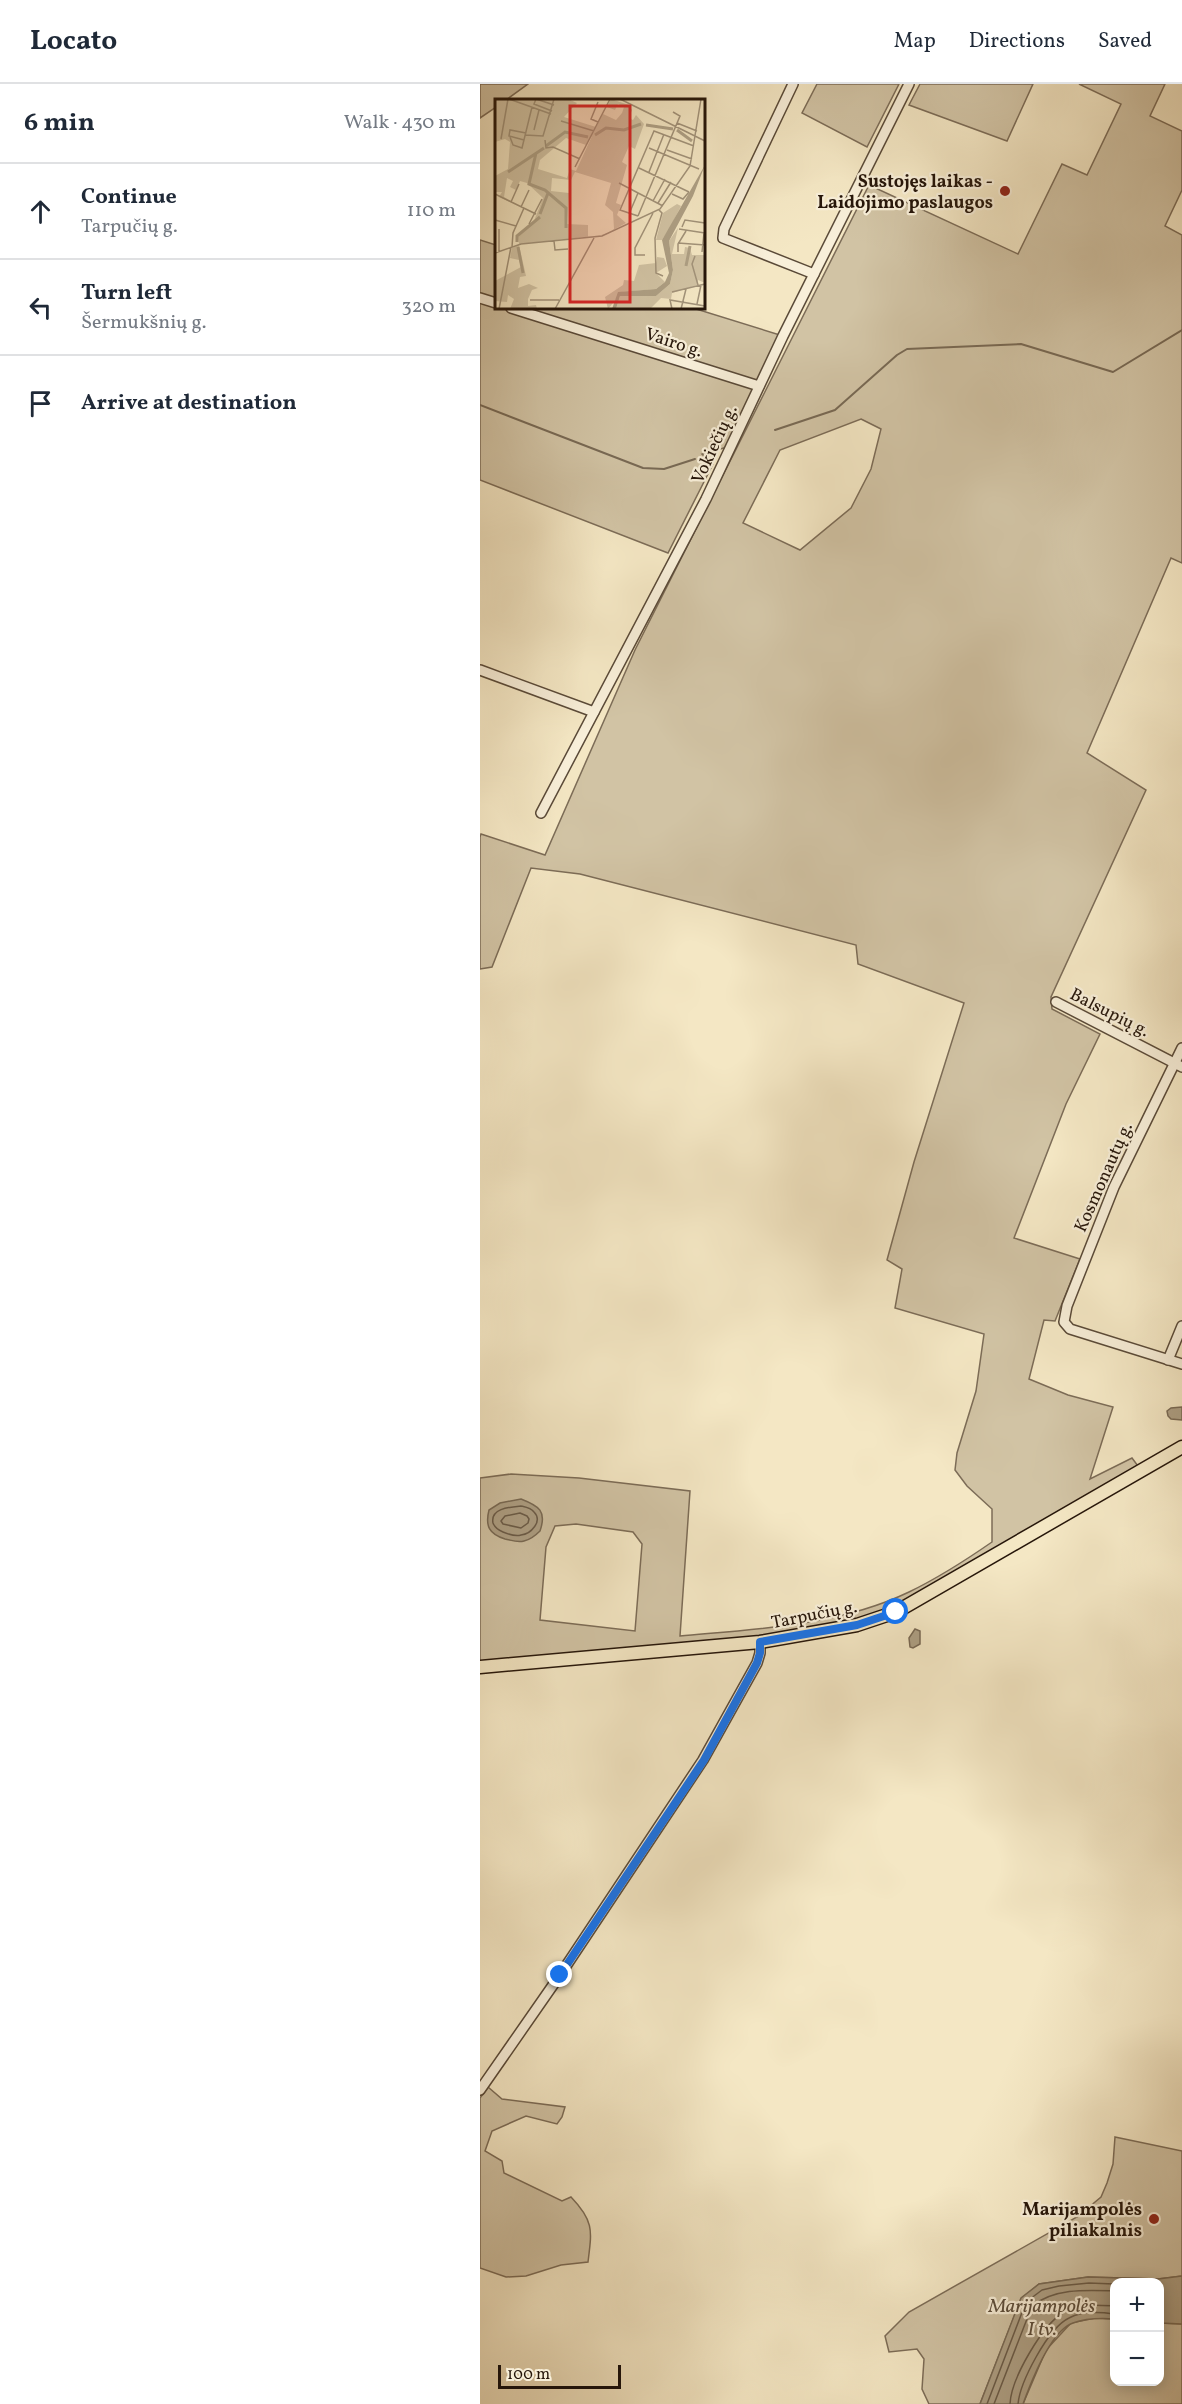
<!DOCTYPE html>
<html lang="en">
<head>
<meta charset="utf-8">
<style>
	body { margin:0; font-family:Vollkorn,serif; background:#f2f2f3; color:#1f2937 }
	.controls { position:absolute; right:18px; bottom:18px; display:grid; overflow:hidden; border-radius:12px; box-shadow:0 3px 15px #0003 }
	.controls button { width:54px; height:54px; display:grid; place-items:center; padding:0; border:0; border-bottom:2px solid #e0e1e3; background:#fff; color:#1f2937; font:30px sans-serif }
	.scale { position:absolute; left:18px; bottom:15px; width:123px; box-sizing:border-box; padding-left:6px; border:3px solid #26160a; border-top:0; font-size:16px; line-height:21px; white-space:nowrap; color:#26160a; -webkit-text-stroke:4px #f8efd9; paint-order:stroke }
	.stop { position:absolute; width:18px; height:18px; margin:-14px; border:4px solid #1a73e8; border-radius:50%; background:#fff }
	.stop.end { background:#1a73e8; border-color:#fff; box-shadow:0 2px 6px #0008 }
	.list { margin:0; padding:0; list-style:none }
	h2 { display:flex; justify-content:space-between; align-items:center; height:78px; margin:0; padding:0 24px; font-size:26px }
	h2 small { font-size:20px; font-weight:400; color:#747a83 }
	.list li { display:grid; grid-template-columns:39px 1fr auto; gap:18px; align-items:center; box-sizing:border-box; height:96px; padding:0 24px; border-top:2px solid #e0e1e3 }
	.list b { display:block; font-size:22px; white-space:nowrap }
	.list p { margin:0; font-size:20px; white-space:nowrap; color:#747a83 }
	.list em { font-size:20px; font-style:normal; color:#747a83 }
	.icon { flex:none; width:33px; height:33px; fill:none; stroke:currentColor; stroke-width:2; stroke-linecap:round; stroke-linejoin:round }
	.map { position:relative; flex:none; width:702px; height:2320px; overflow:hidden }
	header { display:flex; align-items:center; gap:36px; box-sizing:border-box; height:84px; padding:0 30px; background:#fff; border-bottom:2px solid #e0e1e3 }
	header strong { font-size:28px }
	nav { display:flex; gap:33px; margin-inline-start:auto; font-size:21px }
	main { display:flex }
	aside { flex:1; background:#fff }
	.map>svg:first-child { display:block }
</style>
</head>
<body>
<header>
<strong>Locato</strong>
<nav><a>Map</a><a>Directions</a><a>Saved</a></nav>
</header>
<main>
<aside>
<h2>6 min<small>Walk · 430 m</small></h2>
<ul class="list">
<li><svg class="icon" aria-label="ahead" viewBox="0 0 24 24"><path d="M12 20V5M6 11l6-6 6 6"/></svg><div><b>Continue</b><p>Tarpučių g.</p></div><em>110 m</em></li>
<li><svg class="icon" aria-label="left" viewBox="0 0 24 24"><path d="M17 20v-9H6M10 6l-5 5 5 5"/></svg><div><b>Turn left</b><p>Šermukšnių g.</p></div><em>320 m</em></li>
<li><svg class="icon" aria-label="arrive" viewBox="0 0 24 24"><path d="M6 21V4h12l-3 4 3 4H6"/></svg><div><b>Arrive at destination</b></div></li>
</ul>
</aside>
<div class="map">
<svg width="702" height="2320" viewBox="0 0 702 2320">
	<rect width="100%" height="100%" fill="#f4e7c4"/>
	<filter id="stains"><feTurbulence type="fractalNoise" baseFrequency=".00333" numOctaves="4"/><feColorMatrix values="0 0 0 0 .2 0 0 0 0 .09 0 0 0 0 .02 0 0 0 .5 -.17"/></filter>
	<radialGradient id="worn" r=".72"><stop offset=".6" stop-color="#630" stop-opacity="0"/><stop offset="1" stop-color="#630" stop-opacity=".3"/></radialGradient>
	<g fill="#d1c3a4" stroke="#7c6c57" stroke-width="1.5" fill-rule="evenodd">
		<path d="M0 0H48L26 16H16V23L0 34Z"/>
		<path d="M337 0H419L387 63 322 29Z"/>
		<path d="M440 0H553L527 57 429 21Z"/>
		<path d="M599 0H685L670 32 702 47V106L685 142 702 151V479L691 474 607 669 666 706 571 913 572 925 620 950 586 1020 534 1154 600 1175 575 1237 564 1236 549 1295 588 1311 633 1323 610 1395 652 1374 658 1382 490 1482 398 1531 317 1549 0 1579V1394L31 1390 99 1394 210 1407 200 1552C277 1545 358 1542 429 1508 458 1494 486 1476 512 1458V1425L487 1402 475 1386 477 1369 496 1307 504 1250 415 1224 422 1185 407 1176 434 1078 484 919 378 880 376 861 100 790 51 784 12 883 0 885V753L1 750 65 771 155 566 389 101 538 170 582 80 607 91 641 20ZM381 335 401 345 391 385 371 424 320 466 263 439 300 366ZM96 1440 153 1448 162 1460 155 1547 60 1536 66 1463 75 1442Z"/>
		<path d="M0 156 16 161V224H213L303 252 251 362 222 370 233 380 188 469 0 396Z"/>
		<path d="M8 2003 22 2015 85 2023 82 2033 77 2040 46 2032 12 2047 5 2067 22 2077 24 2089 82 2117 91 2113C114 2137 112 2146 108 2178L81 2181 46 2192 26 2193 0 2184V2014Z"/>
		<path d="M635 2053 702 2067V2192L678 2195 608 2193 559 2200 541 2215 500 2320H449L442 2305 444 2275 437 2265 409 2268 405 2252 429 2228 597 2133 621 2113 627 2099 633 2080Z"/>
		<path d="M615 2234 634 2235V2298H680V2239L702 2240V2320H543L566 2266 591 2239Z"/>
	</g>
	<g fill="#aea085" stroke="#786954" stroke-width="1.5">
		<path d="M702 1323V1336L691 1335 688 1332 687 1327 691 1324Z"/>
		<path d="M41 1415C59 1422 67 1427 60 1447 56 1451 49 1456 44 1457 37 1459 31 1456 25 1455 9 1450 5 1442 9 1426L20 1419Z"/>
		<path d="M435 1545 440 1547V1560L433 1564 430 1563 429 1554Z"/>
		<path d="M702 2192V2240L680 2239V2198H634V2235C620 2234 607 2234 593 2239 570 2247 551 2298 543 2320H500L541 2214 559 2200 608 2193 678 2195Z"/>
	</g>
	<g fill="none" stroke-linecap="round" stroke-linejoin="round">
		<g stroke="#6a5b48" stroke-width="1.5">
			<path d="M41 1422C45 1423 51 1424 54 1428 63 1437 51 1450 41 1451 35 1453 28 1450 23 1448 18 1446 15 1444 13 1439 10 1424 31 1423 41 1422Z"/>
			<path d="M40 1429 47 1432 49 1435 48 1439 41 1444 23 1440 21 1437 25 1432Z"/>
			<path d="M507 2320 546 2218 562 2206 579 2202 609 2199 634 2200"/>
			<path d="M514 2320 552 2222C575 2204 606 2206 634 2207"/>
			<path d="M530 2320C531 2295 562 2241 584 2228 598 2219 619 2221 634 2222"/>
			<path d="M538 2320C540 2298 568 2244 589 2234 602 2227 620 2228 634 2230"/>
		</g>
		<g stroke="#786954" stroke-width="2">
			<path d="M0 321 163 384 184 385 215 375"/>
			<path d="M295 346 355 326 417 271 427 265 541 260 633 288 702 246"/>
		</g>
		<defs>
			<g id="minor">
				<path d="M313 0 244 145 243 154 334 190"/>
				<path d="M0 214 16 219"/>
				<path d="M31 224 279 302"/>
				<path d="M0 586 114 628"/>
				<path d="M61 729 226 415 303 252 429 0"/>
				<path d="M576 918 702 983"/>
				<path d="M702 964 634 1103 587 1222 584 1238 590 1245 702 1280"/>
				<path d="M688 1276 702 1242"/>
				<path d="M0 2006 80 1891 223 1676 277 1579 280 1569V1558"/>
			</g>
			<path id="major" d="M0 1583 280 1558 377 1541 416 1528 702 1363"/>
		</defs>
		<use href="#minor" stroke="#5a4a38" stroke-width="12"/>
		<use href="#major" stroke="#26160a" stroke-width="15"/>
		<use href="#minor" stroke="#f8efd9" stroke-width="9"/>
		<use href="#major" stroke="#f4e7c4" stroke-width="12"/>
	</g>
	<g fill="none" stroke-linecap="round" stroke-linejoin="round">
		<path stroke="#1a73e8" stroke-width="8" d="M80 1891 224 1676 277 1579 280 1569V1558L377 1541 416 1528"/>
	</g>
	<g fill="#8f2418" stroke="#f8efd9" stroke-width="2">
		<circle cx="525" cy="107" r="6"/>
		<circle cx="674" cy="2135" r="6"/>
	</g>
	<g text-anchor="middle" stroke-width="4.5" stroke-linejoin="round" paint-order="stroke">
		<g font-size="18" font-weight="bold" fill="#26160a" stroke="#f8efd9" text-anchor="end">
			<text x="513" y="103">Sustojęs laikas -<tspan x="513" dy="21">Laidojimo paslaugos</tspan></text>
			<text x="662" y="2131">Marijampolės<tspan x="662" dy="21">piliakalnis</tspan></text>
		</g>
		<g font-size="18" fill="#26160a" stroke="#f8efd9">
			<text transform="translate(194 258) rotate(18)" y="6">Vairo g.</text>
			<text transform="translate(234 360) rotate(-65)" y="6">Vokiečių g.</text>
			<text transform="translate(630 928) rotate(27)" y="6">Balsupių g.</text>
			<text transform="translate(623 1093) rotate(-66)" y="6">Kosmonautų g.</text>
			<text transform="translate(334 1530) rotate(-11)" y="6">Tarpučių g.</text>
		</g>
		<g font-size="20" font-style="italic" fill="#5c4d3b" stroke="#f8efd9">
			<text x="562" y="2228">Marijampolės<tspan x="562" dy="23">I tv.</tspan></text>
		</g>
	</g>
	<g transform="translate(15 15)">
		<rect width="210" height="210" fill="#f4e7c4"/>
		<path d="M0 0H73L82 4 69 18 101 28 108 15 121 21 127 14 129 8 123 5 120 11 112 8 116 0 134 6 137 11 134 19 138 21 141 16 149 25 140 50 134 47 127 63 132 66 121 104 126 106 122 116 131 124 109 136 24 145 23 138 39 122 48 99 32 84 25 82 21 91 15 88 18 82 12 79 9 98 26 108 4 98 7 93H0V77L13 70 15 43 10 40 0 43ZM97 37 81 72 75 70 72 79 43 70 45 61 71 39 91 46ZM80 73 116 84 110 106 118 113 119 130 112 135 93 138V126L72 125 74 94 56 92 57 79 76 81ZM182 105 186 107 176 127 167 141H161L168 114ZM183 129 177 155H189L190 148 195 149 197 156H210V184L203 181 202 186 177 194 176 200 166 199 155 210H121L125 197H161L175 185 178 171 174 142ZM24 146 31 177 25 178 23 189 34 185 43 189 37 191 33 200V207L41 206 42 210H15L19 200 13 196 12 203 0 202V182L26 168 24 161 15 159 17 149ZM162 158 169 159 172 167 161 174 170 183 161 190 127 193 113 210 110 198 128 186 129 181 139 182 144 166 161 164Z" fill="#d1c3a4" fill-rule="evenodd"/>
		<path d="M210 66 198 97 174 142 178 171 175 185 161 197H125L121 210H117L123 193 161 190 170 183 174 174 167 141Z" fill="#aea085"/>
		<path fill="none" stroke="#aea085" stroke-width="3" d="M151 26 178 30M182 31 197 42M100 36 111 29 129 31 146 25M51 47 70 33 93 38M41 54 34 85 50 91 71 109V129M13 73 49 49M45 115 53 94M22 143V137L45 118M23 148 28 174M191 167 195 147"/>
		<path fill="none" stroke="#a2937a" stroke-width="1.5" d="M14 0 56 15M125 0 210 42M103 3 96 20 103 23M57 12 39 5 41 0 59 6M66 22 99 32M182 24 202 32M39 31 44 11M30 36 48 37 59 0M15 38 18 46 27 49 37 8M6 40 13 0M29 41 14 37 15 31 31 34M50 41 51 49 58 48 85 60M154 49 204 70M172 51 197 60M80 68 115 0M144 69 194 93M154 73 169 35M124 84 168 107M0 95 41 115M177 95 188 100 194 93M158 102 170 80M16 103 24 85M163 104 176 83M26 108 34 91M164 111 167 114 160 139 161 174 168 177M134 115 143 94M143 117 125 111 159 32 199 47M143 117 185 17 178 13M0 121 21 127M34 125 47 100M187 128 190 121 210 124M4 130V153M184 130 210 134M59 142 60 151 73 150M183 144 210 146M17 148 18 134 29 109M183 153V145L191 132M207 153 209 134M0 154 26 145 107 137 165 110 195 67 206 0M150 156H140V149L158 114M200 157 197 165 203 186M177 193 210 185M35 201H64M202 205 206 186M4 210 16 148M60 210 99 139M177 210 175 201 210 207M186 210 191 190"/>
		<path fill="#d62828" fill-opacity="0.15" stroke="#d62828" stroke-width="3" d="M75 7H135V203H75Z"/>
		<rect width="210" height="210" fill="none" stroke="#26160a" stroke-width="3"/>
	</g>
	<rect width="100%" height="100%" filter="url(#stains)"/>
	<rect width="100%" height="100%" fill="url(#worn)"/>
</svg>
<div class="controls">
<button>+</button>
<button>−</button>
</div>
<div class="scale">100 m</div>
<div class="stop" style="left:416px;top:1528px"></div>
<div class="stop end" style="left:80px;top:1891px"></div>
</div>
</main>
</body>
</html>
